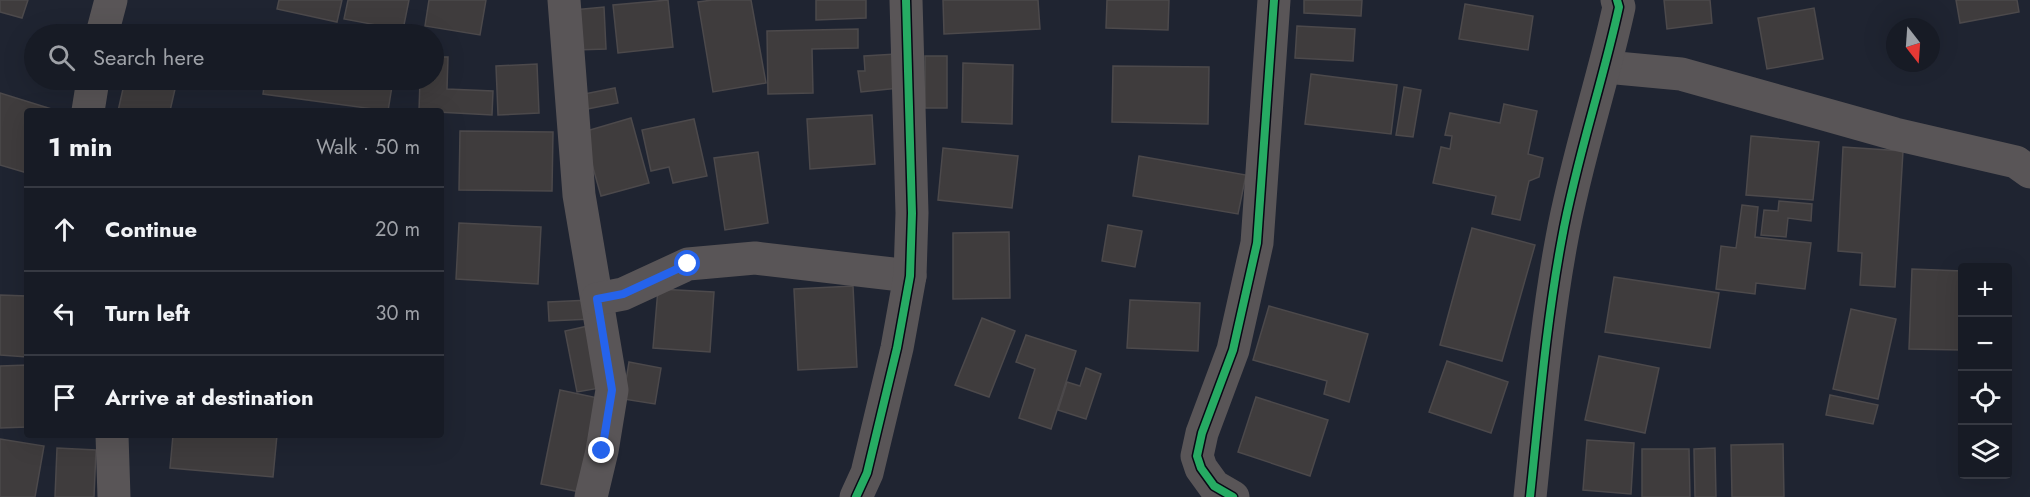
<!DOCTYPE html>
<html lang="en">
<head>
<meta charset="utf-8">
<style>
	body { margin:0; font-family:Jost,sans-serif; background:#20242d; color:#f1f3f6 }
	.controls { position:absolute; right:18px; bottom:18px; display:grid; overflow:hidden; border-radius:6px; box-shadow:0 6px 24px #0002 }
	.controls button { width:54px; height:54px; display:grid; place-items:center; padding:0; border:0; border-bottom:2px solid #363942; background:#171b25; color:#f1f3f6; font:30px sans-serif }
	.compass { position:absolute; left:1886px; top:18px; width:54px; height:54px; border-radius:50%; background:#171b25; box-shadow:0 6px 24px #0002; rotate:163deg }
	.stop { position:absolute; width:18px; height:18px; margin:-14px; border:4px solid #2563eb; border-radius:50%; background:#fff }
	.stop.end { background:#2563eb; border-color:#fff; box-shadow:0 2px 6px #0008 }
	.list { margin:0; padding:0; list-style:none }
	h2 { display:flex; justify-content:space-between; align-items:center; height:78px; margin:0; padding:0 24px; font-size:26px }
	h2 small { font-size:20px; font-weight:400; color:#9ea1a7 }
	.list li { display:grid; grid-template-columns:39px 1fr auto; gap:18px; align-items:center; box-sizing:border-box; height:84px; padding:0 24px; border-top:2px solid #363942 }
	.list b { display:block; font-size:22px; white-space:nowrap }
	.list em { font-size:20px; font-style:normal; color:#9ea1a7 }
	.icon { flex:none; width:33px; height:33px; fill:none; stroke:currentColor; stroke-width:2; stroke-linecap:round; stroke-linejoin:round }
	.map { position:relative; flex:none; width:2030px; height:497px; overflow:hidden }
	.search { position:absolute; background:#171b25; box-shadow:0 6px 24px #0002; left:24px; top:24px; width:420px; height:66px; display:flex; align-items:center; gap:15px; box-sizing:border-box; padding:0 21px; border-radius:33px; color:#9ea1a7; font-size:22px }
	.panel { position:absolute; background:#171b25; box-shadow:0 6px 24px #0002; left:24px; top:108px; width:420px; height:330px; border-radius:6px }
	.map>svg:first-child { display:block }
</style>
</head>
<body>
<div class="map">
<svg width="2030" height="497" viewBox="0 0 2030 497">
	<rect width="100%" height="100%" fill="#1f2431"/>
	<g fill="#3f3c3d" stroke="#4c494b" stroke-width="1.5">
		<path d="M0 0H28L22 18 0 12Z"/>
		<path d="M279 0H342L337 22 277 9Z"/>
		<path d="M348 0H409L403 30 344 19Z"/>
		<path d="M429 0H486L480 35 425 26Z"/>
		<path d="M668 0 673 47 618 53 613 5Z"/>
		<path d="M712 0H751L766 83 713 92 698 2Z"/>
		<path d="M816 0H866V18L816 20Z"/>
		<path d="M943 0H1038L1040 29 944 34Z"/>
		<path d="M1107 0H1169L1168 30 1106 28Z"/>
		<path d="M1304 0H1362L1361 16 1304 13Z"/>
		<path d="M1664 0H1710L1712 23 1667 29Z"/>
		<path d="M1956 0H2017L2019 12 1960 23Z"/>
		<path d="M1465 4 1533 16 1528 50 1459 39Z"/>
		<path d="M604 7 606 49 575 50 573 10Z"/>
		<path d="M1814 8 1823 59 1767 69 1758 18Z"/>
		<path d="M1297 26 1355 29 1353 61 1295 58Z"/>
		<path d="M858 29V48L812 49 813 93 768 94 767 31Z"/>
		<path d="M896 54 899 88 861 92 858 71H865L864 56Z"/>
		<rect x="925" y="56" width="22" height="52"/>
		<path d="M434 57H448L447 89 493 91 492 115 419 111 420 80H434Z"/>
		<path d="M963 63 1013 65 1012 124 962 122Z"/>
		<path d="M537 64 539 113 498 115 496 66Z"/>
		<path d="M1113 66 1209 67 1208 124 1112 122Z"/>
		<path d="M1311 74 1397 85 1391 134 1305 124Z"/>
		<path d="M125 80H133L175 89 170 111H118Z"/>
		<path d="M265 80H393L388 111 263 94Z"/>
		<path d="M1404 87 1421 90 1413 137 1396 135Z"/>
		<path d="M615 88 618 103 582 110 579 95Z"/>
		<path d="M0 93 58 111H27V173L0 165Z"/>
		<path d="M1504 104 1537 111 1528 154 1543 158 1539 177 1529 181 1520 220 1492 214 1496 196 1433 183 1441 147 1450 149 1452 136 1445 135 1450 113 1500 123Z"/>
		<path d="M872 115 875 164 810 169 807 119Z"/>
		<path d="M631 118 649 183 601 196 583 132Z"/>
		<path d="M694 119 707 176 673 183 669 167 651 171 642 130Z"/>
		<path d="M460 131 553 132 552 191 459 190Z"/>
		<path d="M1751 136 1819 142 1813 200 1746 195Z"/>
		<path d="M1843 147 1903 151 1895 287 1860 285 1862 253 1838 251Z"/>
		<path d="M943 148 1018 156 1012 208 938 200Z"/>
		<path d="M758 152 768 223 725 230 714 158Z"/>
		<path d="M1139 156 1246 175 1238 214 1133 196Z"/>
		<path d="M1779 201 1812 204 1811 221 1788 218 1786 237 1761 235 1764 210 1778 211Z"/>
		<path d="M1742 205 1758 207 1755 237 1811 243 1805 289 1756 283 1755 294 1716 289 1721 246 1736 248Z"/>
		<path d="M459 223 541 227 538 284 456 279Z"/>
		<path d="M1108 225 1142 231 1135 267 1102 261Z"/>
		<path d="M1472 228 1535 245 1502 361 1440 345Z"/>
		<path d="M1009 232 1010 298 953 299V233Z"/>
		<path d="M1912 269 1962 271V350L1909 349Z"/>
		<path d="M1614 277 1719 293 1710 348 1605 332Z"/>
		<path d="M853 286 857 367 798 370 794 289Z"/>
		<path d="M658 289 714 292 710 352 653 348Z"/>
		<path d="M0 295 27 296V357L0 355Z"/>
		<path d="M590 300 591 319 549 321 548 302Z"/>
		<path d="M1130 300 1200 303 1198 351 1127 348Z"/>
		<path d="M1269 306 1368 334 1349 402 1324 394 1327 381 1253 360Z"/>
		<path d="M1851 309 1896 319 1878 399 1833 389Z"/>
		<path d="M982 318 1015 331 989 397 955 385Z"/>
		<path d="M588 326 600 388 577 392 565 331Z"/>
		<path d="M1026 335 1076 351 1051 429 1019 418 1035 369 1016 362Z"/>
		<path d="M1599 356 1659 368 1645 433 1585 420Z"/>
		<path d="M1447 361 1508 382 1491 433 1429 412Z"/>
		<path d="M629 362 661 368 655 404 623 399Z"/>
		<path d="M27 365V427L0 428V366Z"/>
		<path d="M1086 368 1101 374 1086 419 1058 410 1067 382 1080 386Z"/>
		<path d="M560 390 598 398 580 492 541 484Z"/>
		<path d="M1830 395 1878 405 1873 424 1826 415Z"/>
		<path d="M1256 397 1328 420 1310 476 1238 452Z"/>
		<path d="M173 435H277L273 477 170 468Z"/>
		<path d="M0 439 44 446 35 497H0Z"/>
		<path d="M1587 440 1634 443 1631 494 1583 490Z"/>
		<path d="M1783 444 1784 497H1732L1731 445Z"/>
		<path d="M57 448 96 450 94 497H55Z"/>
		<path d="M1715 448 1716 497H1695L1694 449Z"/>
		<path d="M1642 449H1689L1690 497H1642Z"/>
	</g>
	<g fill="none" stroke-linecap="round" stroke-linejoin="round">
		<g stroke="#595557" stroke-width="33">
			<path d="M564 0 579 195 612 390 602 451 591 497"/>
			<path d="M102 34 111 0"/>
			<path d="M1606 67 1681 74 1895 134 2016 162 2030 172"/>
			<path d="M88 111 93 80"/>
			<path d="M597 299 623 294 688 264 755 258 910 276"/>
			<path d="M112 435 114 497"/>
			<path d="M856 497 867 473 897 348 910 276 912 213 906 0"/>
			<path d="M1233 497 1214 486 1201 468 1197 456 1202 433 1233 350 1257 243 1274 0"/>
			<path d="M1530 497C1539 411 1546 323 1562 238 1576 160 1602 85 1619 7L1617 0"/>
		</g>
		<defs>
			<g id="cycleway">
				<path d="M856 497 867 473 897 348 910 276 912 213 906 0"/>
				<path d="M1233 497 1214 486 1201 468 1197 456 1202 433 1233 350 1257 243 1274 0"/>
				<path d="M1530 497C1539 411 1546 323 1562 238 1576 160 1602 85 1619 7L1617 0"/>
			</g>
		</defs>
		<use href="#cycleway" stroke="#070a15" stroke-width="11"/>
		<use href="#cycleway" stroke="#26ab63" stroke-width="8"/>
	</g>
	<g fill="none" stroke-linecap="round" stroke-linejoin="round">
		<path stroke="#2563eb" stroke-width="8" d="M602 451 612 390 597 299 623 294 688 264"/>
	</g>
</svg>
<div class="controls">
<button>+</button>
<button>−</button>
<button><svg class="icon" aria-label="locate" viewBox="0 0 24 24"><circle cx="12" cy="12" r="6"/><path d="M12 2v4M12 18v4M2 12h4M18 12h4"/></svg></button>
<button><svg class="icon" aria-label="layers" viewBox="0 0 24 24"><path d="M12 4l9 5-9 5-9-5zM3 14l9 5 9-5"/></svg></button>
</div>
<svg class="compass" viewBox="-18 -18 36 36"><path d="M0-13l5 13h-10z" fill="#e53935"/><path d="M0 13l5-13h-10z" fill="#9ea1a7"/></svg>
<div class="stop" style="left:688px;top:264px"></div>
<div class="stop end" style="left:602px;top:451px"></div>
<div class="search"><svg class="icon" aria-label="search" viewBox="0 0 24 24"><circle cx="10" cy="10" r="6"/><path d="M15 15l6 6"/></svg>Search here</div>
<section class="panel">
<h2>1 min<small>Walk · 50 m</small></h2>
<ul class="list">
<li><svg class="icon" aria-label="ahead" viewBox="0 0 24 24"><path d="M12 20V5M6 11l6-6 6 6"/></svg><div><b>Continue</b></div><em>20 m</em></li>
<li><svg class="icon" aria-label="left" viewBox="0 0 24 24"><path d="M17 20v-9H6M10 6l-5 5 5 5"/></svg><div><b>Turn left</b></div><em>30 m</em></li>
<li><svg class="icon" aria-label="arrive" viewBox="0 0 24 24"><path d="M6 21V4h12l-3 4 3 4H6"/></svg><div><b>Arrive at destination</b></div></li>
</ul>
</section>
</div>
</body>
</html>
